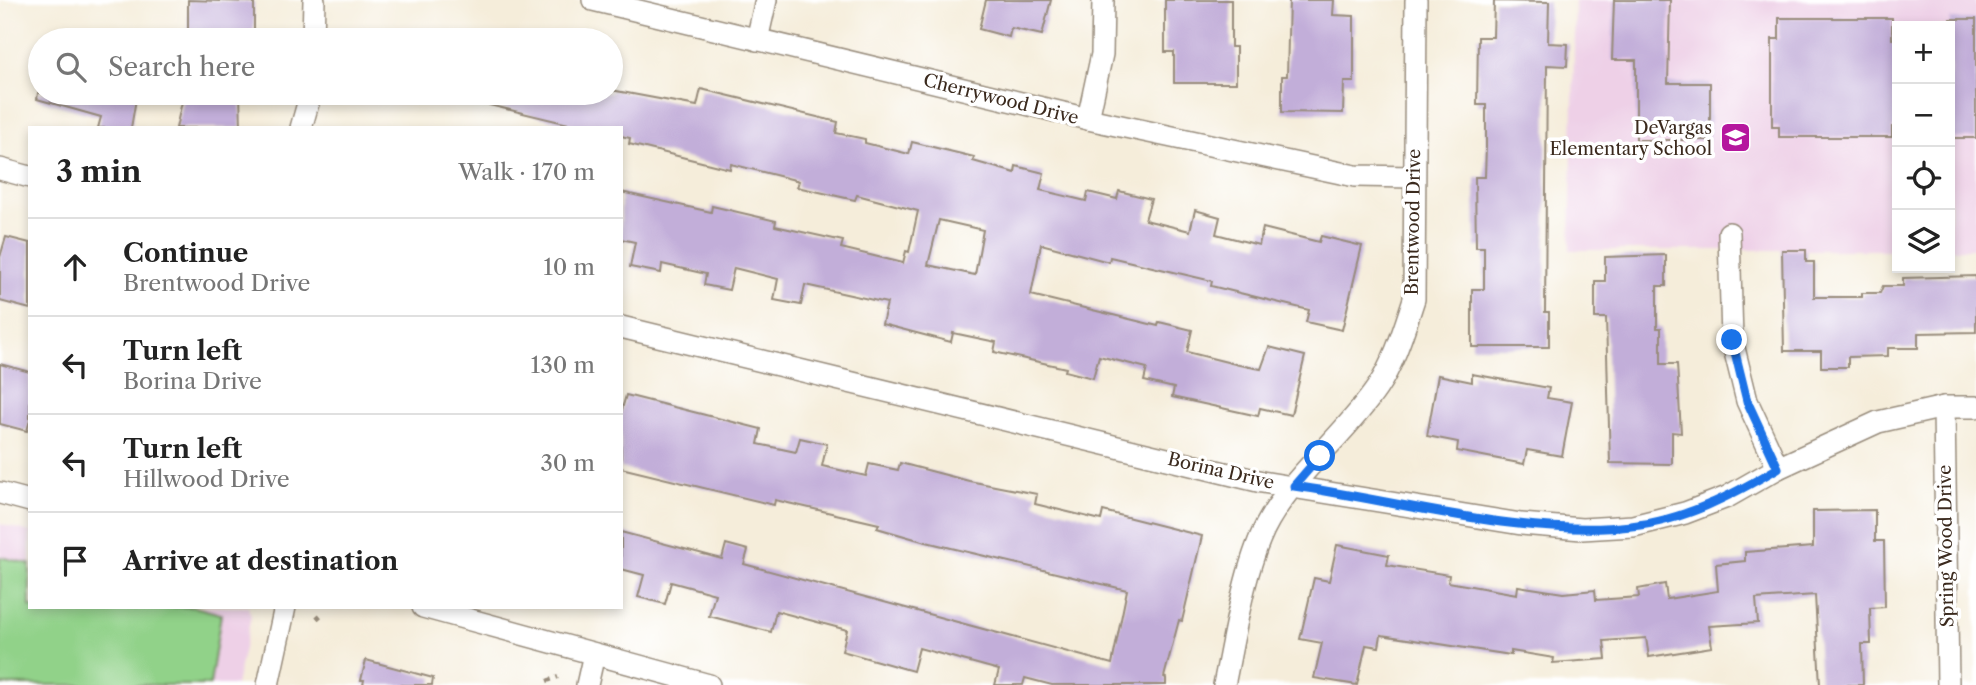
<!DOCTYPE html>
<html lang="en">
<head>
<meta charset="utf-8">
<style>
	body { margin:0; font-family:"Libre Caslon Text",serif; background:#f6f6f6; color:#222 }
	.controls { position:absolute; right:21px; top:21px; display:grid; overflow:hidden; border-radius:0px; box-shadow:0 4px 10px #0003 }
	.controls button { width:63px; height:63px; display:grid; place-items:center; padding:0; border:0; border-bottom:2px solid #e0e0e0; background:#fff; color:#222; font:35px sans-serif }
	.stop { position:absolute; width:21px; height:21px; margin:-16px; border:5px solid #1a73e8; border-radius:50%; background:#fff }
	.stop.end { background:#1a73e8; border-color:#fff; box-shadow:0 2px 7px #0008 }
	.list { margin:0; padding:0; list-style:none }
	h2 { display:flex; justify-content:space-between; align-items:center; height:91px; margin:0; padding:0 28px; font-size:30px }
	h2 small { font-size:23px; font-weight:400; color:#767676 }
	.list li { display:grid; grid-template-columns:46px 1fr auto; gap:21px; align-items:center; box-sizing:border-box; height:98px; padding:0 28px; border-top:2px solid #e0e0e0 }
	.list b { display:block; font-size:26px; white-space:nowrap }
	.list p { margin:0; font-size:23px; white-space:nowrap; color:#767676 }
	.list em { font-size:23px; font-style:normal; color:#767676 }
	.icon { flex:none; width:38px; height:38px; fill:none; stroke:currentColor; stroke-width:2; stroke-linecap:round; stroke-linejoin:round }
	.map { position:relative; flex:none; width:1976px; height:685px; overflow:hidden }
	.search { position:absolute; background:#fff; box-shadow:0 4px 10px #0003; left:28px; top:28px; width:595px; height:77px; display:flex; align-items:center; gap:18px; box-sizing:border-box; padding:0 24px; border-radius:38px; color:#767676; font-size:26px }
	.panel { position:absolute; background:#fff; box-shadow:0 4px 10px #0003; left:28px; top:126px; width:595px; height:483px; border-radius:0px }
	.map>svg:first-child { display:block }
</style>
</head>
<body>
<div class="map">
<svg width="1976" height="685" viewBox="0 0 1976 685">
	<rect width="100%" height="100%" fill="#fff"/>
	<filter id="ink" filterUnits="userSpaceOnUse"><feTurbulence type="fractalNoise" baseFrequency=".0143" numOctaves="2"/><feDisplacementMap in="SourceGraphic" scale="14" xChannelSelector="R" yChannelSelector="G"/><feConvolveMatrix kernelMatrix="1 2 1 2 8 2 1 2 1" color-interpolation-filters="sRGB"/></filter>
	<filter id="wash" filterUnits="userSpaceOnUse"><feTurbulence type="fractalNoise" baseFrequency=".00686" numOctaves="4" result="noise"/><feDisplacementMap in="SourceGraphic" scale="28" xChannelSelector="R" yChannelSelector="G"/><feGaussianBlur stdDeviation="1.57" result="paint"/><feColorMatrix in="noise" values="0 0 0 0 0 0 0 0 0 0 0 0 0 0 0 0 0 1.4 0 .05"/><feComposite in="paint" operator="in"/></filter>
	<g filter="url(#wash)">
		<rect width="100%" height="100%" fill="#f5edda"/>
		<g fill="#eed0e7">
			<path d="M1575 0H1976V249H1950V26H1897V250H1570Z"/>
			<path d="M0 524 30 532V607H248L251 616 236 685H0Z"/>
		</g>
		<path fill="#91d289" stroke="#667e54" stroke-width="2" d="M0 557 30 564V607H195L221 614 210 685H0Z"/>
		<g id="blocks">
			<g fill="#c2aed9" fill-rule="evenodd">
				<path d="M188 0 254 2V40H188Z"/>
				<path d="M986 0H1051L1042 35 1011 28 1009 37 979 29Z"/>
				<path d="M1165 0H1231V47H1236V83H1174V52H1165Z"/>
				<path d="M1289 0H1334L1333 15 1354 16V82H1344L1343 113 1282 112V76H1287Z"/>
				<path d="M1614 0H1670L1668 83H1710V140H1636V60H1612Z"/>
				<path d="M1494 1 1549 2 1548 43 1568 44 1567 66 1547 65 1545 312H1549V347H1472V289H1484V247H1476L1475 177H1485L1486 147V105H1477L1478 37H1493Z"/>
				<path d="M1779 18H1892V39H1897V127H1892V137H1779V127H1772V39H1779Z"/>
				<rect x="1950" y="19" width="26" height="119"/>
				<path d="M701 89 838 122 836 133 865 139V143L909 154 912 142 974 157 973 161 1015 173 1016 166 1044 173 1040 190 1086 201 1088 192 1117 199 1119 191 1151 199 1145 220 1190 231 1195 210 1220 217 1216 234 1259 245 1263 228 1319 242 1321 236 1362 246 1342 330 1306 322 1309 310 1211 286 1212 281 1110 257 1109 262 1041 244 1031 295 1158 326 1159 322 1192 330 1187 352 1239 365 1261 369 1269 347 1305 356 1291 415 1260 408 1258 416 1172 397 1174 388 1144 381 1147 368 1099 356 1093 378 1065 371 1066 368 994 352 996 342 953 333 951 342 882 324 887 303 805 285 801 305 774 300 778 279 734 268 729 290 704 285 706 274 662 264 661 273 630 267 635 242 621 239V192L711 212 712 206 776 221 775 226 843 241 841 248 903 263 906 251 909 252 918 211 857 195 855 200 797 187 799 181 731 164 730 169 629 144 630 138 621 136V128H585L473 101 474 93H611V90L697 106ZM939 220 983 230 975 275 928 265Z"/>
				<path d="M38 93H137L131 128H98L101 117 37 99Z"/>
				<path d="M184 93H240L241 128H176Z"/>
				<path d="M6 237 30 243V309L0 301V257Z"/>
				<path d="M1782 250H1806V262H1814V297H1862V293H1880L1883 286H1903V278L1976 276V332L1918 333V348H1888V356L1848 357V367H1821V351H1784Z"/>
				<path d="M1666 255V286H1657V328H1661V364H1677L1681 433 1672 432V464L1610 463 1606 318H1595V281H1605V257Z"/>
				<path d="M0 364 30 372V420L27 431 0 424Z"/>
				<path d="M1472 374 1549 388 1547 398 1572 402 1562 456 1527 450 1524 464 1457 451 1458 442 1427 436 1438 375 1472 382Z"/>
				<path d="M626 395 761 429 758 444 796 452 800 438 827 444 822 466 866 476 869 464 898 470 900 463 969 481 1037 494 1035 504 1101 520 1103 511 1202 536 1182 621 1179 620 1164 677 1166 678V685H1052L1025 678 1023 685H995L999 670 919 648 913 671 842 651 847 630 776 611 771 632 709 616 715 594 671 582 665 604 638 597 644 575 621 569V532L722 559 726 544 748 550 744 564 1112 664 1127 590 922 541 877 528 879 524 775 500 774 505 621 468V413Z"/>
				<path d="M1875 510V541H1884L1885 607 1870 608 1871 644H1862L1863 685H1820L1815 595 1756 599 1758 623 1709 626 1712 647 1649 657 1646 638 1604 641 1606 659 1553 663 1554 658 1511 651V655L1381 635 1379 647 1366 645 1357 685 1314 678 1322 643 1300 639 1314 578 1329 581 1337 545 1389 555 1387 565 1449 575 1448 582 1517 594 1518 586 1563 593 1595 590 1596 600 1639 597 1638 589 1665 584 1667 599 1718 591 1716 564 1745 561V552L1813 547V511Z"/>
				<path d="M366 660 433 678 432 685H363L364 680H361Z"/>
			</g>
		</g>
	</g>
	<g filter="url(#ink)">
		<use href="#blocks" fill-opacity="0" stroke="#988c7c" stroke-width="2"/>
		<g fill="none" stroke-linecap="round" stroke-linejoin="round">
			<defs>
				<g id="street">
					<path d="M593 0 1088 119 1355 176 1414 177"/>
					<path d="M313 40 314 0"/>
					<path d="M757 40 766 0"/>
					<path d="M1088 119 1102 54 1103 0"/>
					<path d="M301 128 311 93"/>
					<path d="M0 169 30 177"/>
					<path d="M1729 233 1732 340 1747 401 1778 468"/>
					<path d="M621 327 1262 482 1521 524 1582 529 1633 526 1685 513 1727 497 1778 468 1878 422 1944 407H1976"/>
					<path d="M1944 407 1948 685"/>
					<path d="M0 493 30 501"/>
					<path d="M423 607 709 685"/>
					<path d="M268 685 285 607"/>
					<path d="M587 685 594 654"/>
					<path d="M1224 685C1234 638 1245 561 1269 520 1297 471 1345 435 1377 388 1395 361 1404 329 1414 299L1416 0"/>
				</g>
			</defs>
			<use href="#street" stroke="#988c7c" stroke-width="24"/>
			<g stroke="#988c7c" stroke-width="4.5" stroke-dasharray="5 5" stroke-linecap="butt">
				<path d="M317 615 323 622"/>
				<path d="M547 681 558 677"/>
			</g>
			<use href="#street" stroke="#fff" stroke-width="21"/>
		</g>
	</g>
	<g fill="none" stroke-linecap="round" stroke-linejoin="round" filter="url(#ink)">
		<path stroke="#1a73e8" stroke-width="9" d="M1320 456 1294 486C1399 501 1526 538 1631 526 1683 521 1733 495 1778 468L1747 401 1732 340"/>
	</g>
	<defs>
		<symbol id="school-square" viewBox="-11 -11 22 22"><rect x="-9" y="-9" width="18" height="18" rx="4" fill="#b5179e" stroke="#fff"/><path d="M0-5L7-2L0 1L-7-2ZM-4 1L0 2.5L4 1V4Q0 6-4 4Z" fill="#fff"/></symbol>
	</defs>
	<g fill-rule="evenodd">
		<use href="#school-square" x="1718" y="120" width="35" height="35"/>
	</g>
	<g text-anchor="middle" stroke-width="7" stroke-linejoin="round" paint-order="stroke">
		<g font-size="18" fill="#3b2a1e" stroke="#fff">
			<text transform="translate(1001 99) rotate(14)" y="6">Cherrywood Drive</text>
			<text transform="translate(1413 222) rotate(-89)" y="6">Brentwood Drive</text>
			<text transform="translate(1221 471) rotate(13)" y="6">Borina Drive</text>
			<text transform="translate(1946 546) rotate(-91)" y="6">Spring Wood Drive</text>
		</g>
		<g font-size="18" fill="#3b2a1e" stroke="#fff" text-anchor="end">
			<text x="1712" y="134">DeVargas<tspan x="1712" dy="21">Elementary School</tspan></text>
		</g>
	</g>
</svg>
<div class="controls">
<button>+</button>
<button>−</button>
<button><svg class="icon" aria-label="locate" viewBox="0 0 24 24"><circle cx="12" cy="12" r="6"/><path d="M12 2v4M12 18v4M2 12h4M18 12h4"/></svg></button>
<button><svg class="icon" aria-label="layers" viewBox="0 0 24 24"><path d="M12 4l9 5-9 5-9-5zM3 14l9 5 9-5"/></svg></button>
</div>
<div class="stop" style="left:1320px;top:456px"></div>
<div class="stop end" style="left:1732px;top:340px"></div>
<div class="search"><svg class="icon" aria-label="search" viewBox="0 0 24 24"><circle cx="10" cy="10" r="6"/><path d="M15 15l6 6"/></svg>Search here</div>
<section class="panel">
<h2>3 min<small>Walk · 170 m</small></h2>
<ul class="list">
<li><svg class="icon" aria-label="ahead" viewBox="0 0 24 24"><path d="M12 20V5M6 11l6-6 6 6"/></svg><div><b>Continue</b><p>Brentwood Drive</p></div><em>10 m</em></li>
<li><svg class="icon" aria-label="left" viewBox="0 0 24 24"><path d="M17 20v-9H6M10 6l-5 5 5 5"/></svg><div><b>Turn left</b><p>Borina Drive</p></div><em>130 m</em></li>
<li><svg class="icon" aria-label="left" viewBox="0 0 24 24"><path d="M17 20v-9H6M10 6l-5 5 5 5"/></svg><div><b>Turn left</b><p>Hillwood Drive</p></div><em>30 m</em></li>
<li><svg class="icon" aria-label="arrive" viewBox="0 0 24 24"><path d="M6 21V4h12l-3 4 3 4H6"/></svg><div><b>Arrive at destination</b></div></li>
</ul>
</section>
</div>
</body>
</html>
